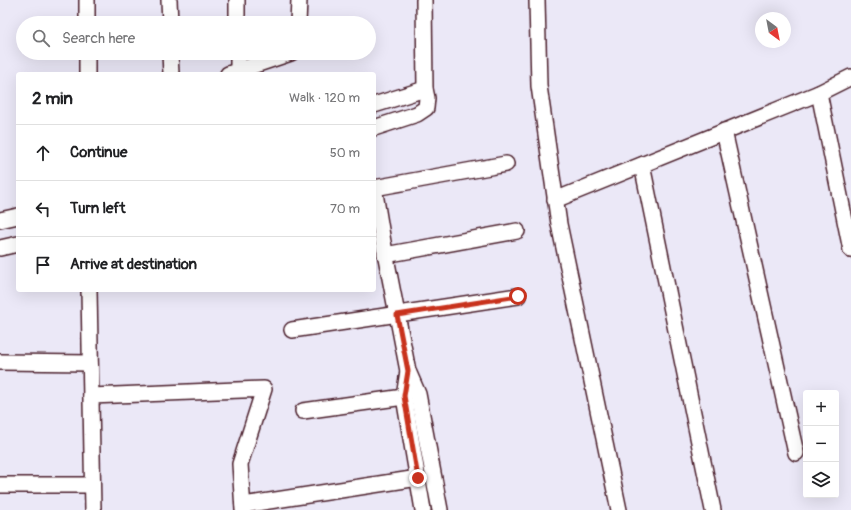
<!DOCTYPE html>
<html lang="en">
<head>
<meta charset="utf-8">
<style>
	body { margin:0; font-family:Pangolin,sans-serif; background:#f2f2f2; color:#202124 }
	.controls { position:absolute; right:12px; bottom:12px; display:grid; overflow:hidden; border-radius:4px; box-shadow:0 4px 16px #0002 }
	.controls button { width:36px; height:36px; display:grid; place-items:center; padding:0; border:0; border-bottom:1px solid #e0e0e0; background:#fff; color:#202124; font:20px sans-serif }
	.compass { position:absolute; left:755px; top:12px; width:36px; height:36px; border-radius:50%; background:#fff; box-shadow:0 4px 16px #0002; rotate:148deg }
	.stop { position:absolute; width:12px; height:12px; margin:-9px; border:3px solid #c8321e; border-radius:50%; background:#fff }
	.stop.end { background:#c8321e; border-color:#fff; box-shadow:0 1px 4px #0008 }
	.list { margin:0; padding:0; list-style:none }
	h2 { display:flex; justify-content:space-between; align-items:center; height:52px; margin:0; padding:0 16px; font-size:17px }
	h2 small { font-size:13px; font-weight:400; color:#757577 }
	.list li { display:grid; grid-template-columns:26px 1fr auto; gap:12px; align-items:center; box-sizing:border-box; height:56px; padding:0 16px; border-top:1px solid #e0e0e0 }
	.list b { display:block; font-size:15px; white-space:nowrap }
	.list em { font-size:13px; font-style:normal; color:#757577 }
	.icon { flex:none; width:22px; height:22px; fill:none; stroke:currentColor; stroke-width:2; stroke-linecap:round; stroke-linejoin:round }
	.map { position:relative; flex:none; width:851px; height:510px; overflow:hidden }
	.search { position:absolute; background:#fff; box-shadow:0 4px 16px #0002; left:16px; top:16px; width:360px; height:44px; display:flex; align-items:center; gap:10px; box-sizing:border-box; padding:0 14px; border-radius:22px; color:#757577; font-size:15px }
	.panel { position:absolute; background:#fff; box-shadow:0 4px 16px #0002; left:16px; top:72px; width:360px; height:220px; border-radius:4px }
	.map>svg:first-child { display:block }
</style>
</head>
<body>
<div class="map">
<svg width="851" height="510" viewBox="0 0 851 510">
	<rect width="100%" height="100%" fill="#ebe8f7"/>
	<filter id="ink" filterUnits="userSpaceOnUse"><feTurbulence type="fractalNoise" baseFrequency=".025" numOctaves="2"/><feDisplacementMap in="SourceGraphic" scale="8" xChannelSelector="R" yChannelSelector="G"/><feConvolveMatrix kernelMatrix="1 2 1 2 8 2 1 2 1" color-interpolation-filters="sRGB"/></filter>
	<g filter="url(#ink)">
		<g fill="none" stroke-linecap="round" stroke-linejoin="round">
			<defs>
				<g id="minor">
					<path d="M87 0V23"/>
					<path d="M169 0 170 23"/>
					<path d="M237 0V23"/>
					<path d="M537 0 539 86 559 224 619 510"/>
					<path d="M298 23 299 0"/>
					<path d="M87 53V74"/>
					<path d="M170 53 171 74"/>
					<path d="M238 53V71"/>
					<path d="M228 74 291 53"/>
					<path d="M819 93 851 250"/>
					<path d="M374 105 425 89"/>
					<path d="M374 128 417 114 426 108 427 98 425 89 424 0"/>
					<path d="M724 131 796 453"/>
					<path d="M642 165 713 510"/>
					<path d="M374 187 383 242 408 371 404 397 423 510"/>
					<path d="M374 188 506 164"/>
					<path d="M555 200 819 93 851 77"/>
					<path d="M0 220 18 216"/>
					<path d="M0 248 18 244"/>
					<path d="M385 255 517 231"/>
					<path d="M89 290 93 510"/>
					<path d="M292 330 518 296"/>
					<path d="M0 362 90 363"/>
					<path d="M408 371 418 394 440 510"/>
					<path d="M91 396 264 389 240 464 243 510"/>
					<path d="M303 411 404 397"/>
					<path d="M0 485H92"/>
					<path d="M243 505 418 478"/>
				</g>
			</defs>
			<use href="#minor" stroke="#4a1f2b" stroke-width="18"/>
			<use href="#minor" stroke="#fff" stroke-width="15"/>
		</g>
	</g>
	<g fill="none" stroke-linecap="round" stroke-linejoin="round" filter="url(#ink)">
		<path stroke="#c8321e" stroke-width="5" d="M418 478 404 396 408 371 397 315 518 296"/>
	</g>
</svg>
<div class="controls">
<button>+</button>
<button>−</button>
<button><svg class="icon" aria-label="layers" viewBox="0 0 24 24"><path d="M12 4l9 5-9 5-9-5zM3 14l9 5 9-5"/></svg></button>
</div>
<svg class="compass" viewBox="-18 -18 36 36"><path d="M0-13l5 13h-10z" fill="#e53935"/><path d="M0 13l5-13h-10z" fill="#757577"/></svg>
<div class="stop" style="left:518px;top:296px"></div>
<div class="stop end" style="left:418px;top:478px"></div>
<div class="search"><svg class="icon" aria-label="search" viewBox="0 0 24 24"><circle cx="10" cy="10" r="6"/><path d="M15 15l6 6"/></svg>Search here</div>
<section class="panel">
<h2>2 min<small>Walk · 120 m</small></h2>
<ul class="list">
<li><svg class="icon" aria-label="ahead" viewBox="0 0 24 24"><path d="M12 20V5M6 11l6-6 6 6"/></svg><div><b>Continue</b></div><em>50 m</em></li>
<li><svg class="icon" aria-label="left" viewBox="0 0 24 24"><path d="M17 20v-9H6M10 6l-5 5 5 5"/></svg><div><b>Turn left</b></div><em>70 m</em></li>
<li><svg class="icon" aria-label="arrive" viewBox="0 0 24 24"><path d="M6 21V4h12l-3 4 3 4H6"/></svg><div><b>Arrive at destination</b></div></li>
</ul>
</section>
</div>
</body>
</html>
